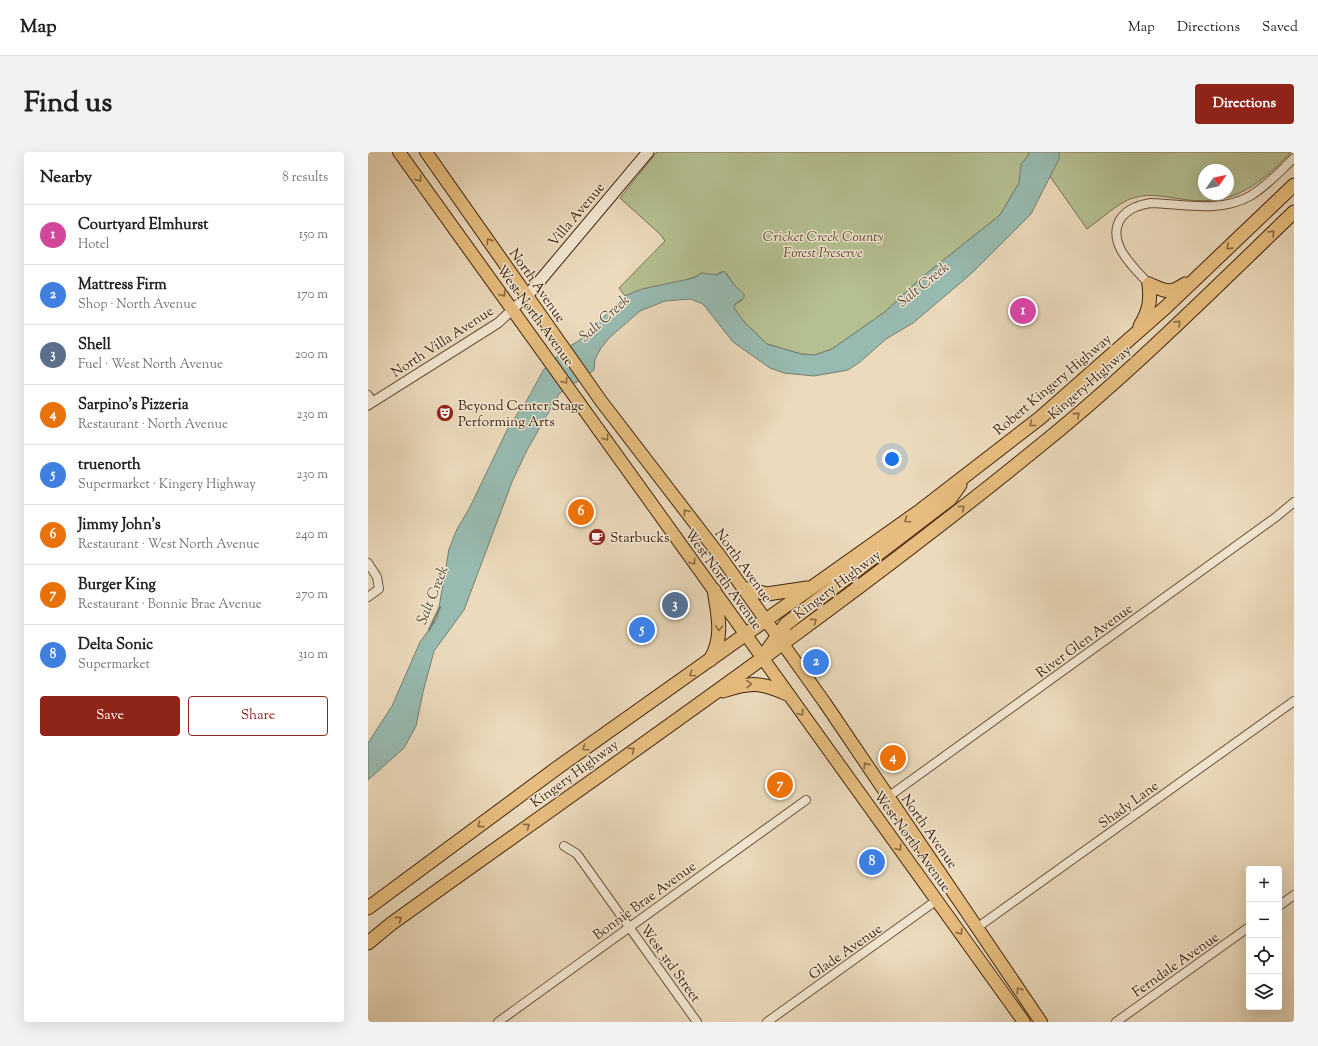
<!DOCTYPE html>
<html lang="en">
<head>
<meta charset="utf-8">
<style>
	body { margin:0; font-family:"Sorts Mill Goudy",serif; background:#f2f2f2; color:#202124 }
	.controls { position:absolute; right:12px; bottom:12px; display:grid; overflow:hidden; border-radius:4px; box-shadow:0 4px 16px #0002 }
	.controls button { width:36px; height:36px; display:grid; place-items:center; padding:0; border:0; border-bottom:1px solid #e0e0e0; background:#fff; color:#202124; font:20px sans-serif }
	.compass { position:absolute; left:830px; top:12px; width:36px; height:36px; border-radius:50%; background:#fff; box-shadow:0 4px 16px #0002; rotate:56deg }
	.you { position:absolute; left:524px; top:307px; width:14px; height:14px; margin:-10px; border:3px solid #fff; border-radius:50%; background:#1a73e8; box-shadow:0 0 0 6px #1a73e833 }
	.badge { display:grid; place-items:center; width:26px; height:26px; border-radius:50%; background:#8f2418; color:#fff; font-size:13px; font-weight:700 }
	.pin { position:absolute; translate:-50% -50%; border:2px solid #fff; box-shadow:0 1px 4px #0006 }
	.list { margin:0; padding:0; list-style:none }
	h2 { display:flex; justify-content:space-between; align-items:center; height:52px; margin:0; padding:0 16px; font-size:17px }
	h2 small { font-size:13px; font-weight:400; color:#757577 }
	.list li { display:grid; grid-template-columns:26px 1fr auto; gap:12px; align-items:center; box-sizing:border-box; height:60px; padding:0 16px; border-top:1px solid #e0e0e0 }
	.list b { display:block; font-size:15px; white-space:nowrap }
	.list p { margin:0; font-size:13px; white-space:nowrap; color:#757577 }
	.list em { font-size:13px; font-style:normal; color:#757577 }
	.actions { display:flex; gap:8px; padding:12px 16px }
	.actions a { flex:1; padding:9px 0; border:1px solid #8f2418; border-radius:4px; text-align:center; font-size:14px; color:#8f2418 }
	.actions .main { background:#8f2418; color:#fff }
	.icon { flex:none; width:22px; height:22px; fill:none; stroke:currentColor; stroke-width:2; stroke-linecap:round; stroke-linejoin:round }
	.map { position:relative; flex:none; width:926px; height:870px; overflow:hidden; border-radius:4px }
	header { display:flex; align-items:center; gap:24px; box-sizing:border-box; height:56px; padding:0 20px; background:#fff; border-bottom:1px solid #e0e0e0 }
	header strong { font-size:19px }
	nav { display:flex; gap:22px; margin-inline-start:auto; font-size:14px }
	.intro { display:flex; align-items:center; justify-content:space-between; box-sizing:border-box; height:96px; padding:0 24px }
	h1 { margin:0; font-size:28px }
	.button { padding:10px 18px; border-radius:4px; background:#8f2418; color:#fff; font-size:14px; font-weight:700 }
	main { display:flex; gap:24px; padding:0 24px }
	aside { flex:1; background:#fff; border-radius:4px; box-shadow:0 4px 16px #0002 }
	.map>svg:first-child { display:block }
</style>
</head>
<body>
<header>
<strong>Map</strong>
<nav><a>Map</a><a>Directions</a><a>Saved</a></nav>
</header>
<div class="intro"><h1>Find us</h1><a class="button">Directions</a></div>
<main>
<aside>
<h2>Nearby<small>8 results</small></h2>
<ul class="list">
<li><span class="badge" style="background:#d1479c">1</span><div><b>Courtyard Elmhurst</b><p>Hotel</p></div><em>150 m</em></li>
<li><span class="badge" style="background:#3f7fe0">2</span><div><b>Mattress Firm</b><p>Shop · North Avenue</p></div><em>170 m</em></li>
<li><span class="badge" style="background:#5c6f8a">3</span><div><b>Shell</b><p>Fuel · West North Avenue</p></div><em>200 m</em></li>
<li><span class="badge" style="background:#e8710a">4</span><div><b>Sarpino's Pizzeria</b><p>Restaurant · North Avenue</p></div><em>230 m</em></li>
<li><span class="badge" style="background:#3f7fe0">5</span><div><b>truenorth</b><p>Supermarket · Kingery Highway</p></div><em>230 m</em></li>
<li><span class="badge" style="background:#e8710a">6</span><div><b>Jimmy John's</b><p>Restaurant · West North Avenue</p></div><em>240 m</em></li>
<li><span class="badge" style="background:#e8710a">7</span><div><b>Burger King</b><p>Restaurant · Bonnie Brae Avenue</p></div><em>270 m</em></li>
<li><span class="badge" style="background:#3f7fe0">8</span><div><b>Delta Sonic</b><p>Supermarket</p></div><em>310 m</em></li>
</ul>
<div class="actions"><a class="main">Save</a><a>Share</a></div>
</aside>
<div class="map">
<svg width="926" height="870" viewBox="0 0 926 870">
	<rect width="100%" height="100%" fill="#ebdabc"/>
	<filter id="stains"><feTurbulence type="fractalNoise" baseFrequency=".005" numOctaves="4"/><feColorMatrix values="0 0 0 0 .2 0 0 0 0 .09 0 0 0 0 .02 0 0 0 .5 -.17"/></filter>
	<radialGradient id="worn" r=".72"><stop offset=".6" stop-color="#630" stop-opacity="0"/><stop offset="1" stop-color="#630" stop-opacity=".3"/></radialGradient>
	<path fill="#b5c092" stroke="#7c7250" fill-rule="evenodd" d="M289 0H923C891 32 869 53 820 48 801 46 783 40 765 46 751 50 732 68 719 77L681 23 651 31 632 63 553 126 518 159 464 197 447 203 433 202 399 192 377 171 366 156 367 152 373 149 376 142 367 134 359 122 353 120C346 125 341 123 334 121 311 135 282 132 257 144L251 136 297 89 293 83 252 46ZM836 18H860V42H836Z"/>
	<path fill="#98bbb1" stroke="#767f70" d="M661 0H691V7L663 62 604 121 545 171 518 187 492 210 480 218 446 224 416 221 402 216 365 190 335 152 322 147 297 149 272 159 241 186 233 196 227 207 226 218 214 228 204 232 191 242 159 298 144 330 96 458 66 499 55 540 48 574 36 596 0 628V591L24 554 52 490 69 467 81 397 89 377 101 357 141 274 159 248 176 217 197 197 212 188 257 144 274 137 326 126 334 121 349 123 356 119 367 134 376 142V146L367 152 366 156 377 171 399 192 433 202 447 203 464 197 518 159 553 126 632 63 651 31 653 12 660 4Z"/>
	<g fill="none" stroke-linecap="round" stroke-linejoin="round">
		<path stroke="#767f70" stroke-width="2.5" d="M61 478 72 455"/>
		<defs>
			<g id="minor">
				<path d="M781 132C766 116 737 90 753 66 761 56 771 53 783 51 815 52 852 61 882 44 899 34 912 19 926 6"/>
				<path d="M0 243 5 250"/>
				<path d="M0 411 9 425 11 437 0 445"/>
				<path d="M520 645 908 365 926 350"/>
				<path d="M196 694 209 702 329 870"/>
				<path d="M911 754 926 743"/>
				<path d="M610 775 926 549"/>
				<path d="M130 870 438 648"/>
				<path d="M399 870 569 748"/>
				<path d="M748 870 881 775"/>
			</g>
			<path id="tertiary" d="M0 253 130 171 159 144"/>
			<path id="secondary" d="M159 144 280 0"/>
			<g id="primary">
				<path d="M31 0 656 870"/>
				<path d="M58 0 233 249 352 404 457 551 673 870"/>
			</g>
			<g id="trunk">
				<path d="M781 132C797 139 801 143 817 132"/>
				<path d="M772 174C781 159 783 149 781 132"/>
				<path d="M375 436 399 442 439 436"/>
				<path d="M398 500 418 472 582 347 592 333"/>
				<path d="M342 508C356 485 350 463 346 438"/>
				<path d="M355 539C382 530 393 530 419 542"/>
				<path d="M0 756 189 616 553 358 672 266 798 155 926 33"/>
				<path d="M0 791 23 772C244 613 469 460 679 288 766 217 845 138 926 60"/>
			</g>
		</defs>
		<use href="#minor" stroke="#6d523a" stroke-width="10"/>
		<use href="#tertiary" stroke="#6d523a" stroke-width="11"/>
		<use href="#secondary" stroke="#43240f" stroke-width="13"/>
		<use href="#primary" stroke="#43240f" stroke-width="14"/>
		<use href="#trunk" stroke="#43240f" stroke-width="15"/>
		<use href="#minor" stroke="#f2e7d3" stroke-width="8"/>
		<use href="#tertiary" stroke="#f2e7d3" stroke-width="9"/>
		<use href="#secondary" stroke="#f2e7d3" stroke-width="11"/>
		<use href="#primary" stroke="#e6bd7e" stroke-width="12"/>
		<use href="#trunk" stroke="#e6bd7e" stroke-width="13"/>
	</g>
	<defs><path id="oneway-chevron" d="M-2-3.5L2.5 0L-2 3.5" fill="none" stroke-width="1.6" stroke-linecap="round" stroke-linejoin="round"/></defs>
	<g stroke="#8c6941">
		<use href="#oneway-chevron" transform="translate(51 27) rotate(54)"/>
		<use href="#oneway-chevron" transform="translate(904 81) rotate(-44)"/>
		<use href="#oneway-chevron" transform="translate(121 89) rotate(-125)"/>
		<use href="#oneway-chevron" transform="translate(861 95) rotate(136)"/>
		<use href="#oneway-chevron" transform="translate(135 142) rotate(54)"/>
		<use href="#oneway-chevron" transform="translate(810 171) rotate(-44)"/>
		<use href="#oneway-chevron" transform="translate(197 229) rotate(54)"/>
		<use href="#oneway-chevron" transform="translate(709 263) rotate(-41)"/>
		<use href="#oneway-chevron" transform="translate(664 272) rotate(142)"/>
		<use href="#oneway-chevron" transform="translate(238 286) rotate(55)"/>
		<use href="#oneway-chevron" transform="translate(594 356) rotate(-39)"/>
		<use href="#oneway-chevron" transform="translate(318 360) rotate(-128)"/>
		<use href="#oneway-chevron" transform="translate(539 368) rotate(145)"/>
		<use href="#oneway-chevron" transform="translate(325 410) rotate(54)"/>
		<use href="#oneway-chevron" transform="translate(446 469) rotate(-36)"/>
		<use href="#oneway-chevron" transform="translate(351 476) rotate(91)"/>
		<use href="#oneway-chevron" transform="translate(324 522) rotate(145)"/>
		<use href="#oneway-chevron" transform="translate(381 532) rotate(-4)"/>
		<use href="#oneway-chevron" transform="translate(433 561) rotate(54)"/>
		<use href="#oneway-chevron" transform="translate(217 596) rotate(145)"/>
		<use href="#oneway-chevron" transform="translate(264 598) rotate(-36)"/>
		<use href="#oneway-chevron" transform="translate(498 613) rotate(-124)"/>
		<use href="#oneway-chevron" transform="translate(112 673) rotate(144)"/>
		<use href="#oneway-chevron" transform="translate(159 674) rotate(-36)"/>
		<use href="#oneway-chevron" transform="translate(531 696) rotate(53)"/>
		<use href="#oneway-chevron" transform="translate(31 767) rotate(-36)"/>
		<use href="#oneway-chevron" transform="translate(592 780) rotate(55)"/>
		<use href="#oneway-chevron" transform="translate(651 838) rotate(-124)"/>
	</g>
	<defs>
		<symbol id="theatre-disc" viewBox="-11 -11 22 22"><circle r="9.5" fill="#8f2418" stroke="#f2e7d3"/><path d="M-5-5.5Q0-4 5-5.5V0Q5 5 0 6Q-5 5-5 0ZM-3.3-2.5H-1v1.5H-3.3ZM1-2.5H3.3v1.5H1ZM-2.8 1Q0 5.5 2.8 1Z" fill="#fff"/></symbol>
		<symbol id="cafe-disc" viewBox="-11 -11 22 22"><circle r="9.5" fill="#8f2418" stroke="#f2e7d3"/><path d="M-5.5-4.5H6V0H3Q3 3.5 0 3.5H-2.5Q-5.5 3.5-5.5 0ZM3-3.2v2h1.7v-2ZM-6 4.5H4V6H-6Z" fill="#fff"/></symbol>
	</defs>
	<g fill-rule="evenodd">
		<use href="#theatre-disc" x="67" y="251" width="20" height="20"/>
		<use href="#cafe-disc" x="219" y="375" width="20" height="20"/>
	</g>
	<g text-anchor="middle" stroke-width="3" stroke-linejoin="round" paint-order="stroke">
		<g font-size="14" fill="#43240f" stroke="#f2e7d3">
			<text transform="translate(208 62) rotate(-50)" y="5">Villa Avenue</text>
			<text transform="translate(170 133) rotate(55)" y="5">North Avenue</text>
			<text transform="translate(168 163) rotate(54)" y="5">West North Avenue</text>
			<text transform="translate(74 189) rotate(-33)" y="5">North Villa Avenue</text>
			<text transform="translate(721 230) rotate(-41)" y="5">Kingery Highway</text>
			<text transform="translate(684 232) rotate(-40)" y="5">Robert Kingery Highway</text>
			<text transform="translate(376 413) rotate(54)" y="5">North Avenue</text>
			<text transform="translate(356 427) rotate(54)" y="5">West North Avenue</text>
			<text transform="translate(469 432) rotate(-37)" y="5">Kingery Highway</text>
			<text transform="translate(716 488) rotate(-36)" y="5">River Glen Avenue</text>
			<text transform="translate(206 621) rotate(-36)" y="5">Kingery Highway</text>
			<text transform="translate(760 652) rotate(-36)" y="5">Shady Lane</text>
			<text transform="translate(562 679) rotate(55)" y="5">North Avenue</text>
			<text transform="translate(545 689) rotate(54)" y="5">West North Avenue</text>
			<text transform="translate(276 748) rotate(-36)" y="5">Bonnie Brae Avenue</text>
			<text transform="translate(477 799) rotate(-35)" y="5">Glade Avenue</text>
			<text transform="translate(303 811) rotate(54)" y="5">West 3rd Street</text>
			<text transform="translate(807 812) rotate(-35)" y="5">Ferndale Avenue</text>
		</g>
		<g font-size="14" font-style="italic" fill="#604b30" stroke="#f2e7d3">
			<text x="455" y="89">Cricket Creek County<tspan x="455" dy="16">Forest Preserve</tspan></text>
		</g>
		<g font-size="14" fill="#43240f" stroke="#f2e7d3" text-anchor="start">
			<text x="90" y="258">Beyond Center Stage<tspan x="90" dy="16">Performing Arts</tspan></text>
			<text x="242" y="390">Starbucks</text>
		</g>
		<g font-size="15" font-style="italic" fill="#584a38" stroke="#f2e7d3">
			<text transform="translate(555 132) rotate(-39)" y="5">Salt Creek</text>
			<text transform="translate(236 166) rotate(-42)" y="5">Salt Creek</text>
			<text transform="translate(64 443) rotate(-68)" y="5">Salt Creek</text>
		</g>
	</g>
	<rect width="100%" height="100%" filter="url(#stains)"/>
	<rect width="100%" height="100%" fill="url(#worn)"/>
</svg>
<div class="controls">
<button>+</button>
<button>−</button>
<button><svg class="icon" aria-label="locate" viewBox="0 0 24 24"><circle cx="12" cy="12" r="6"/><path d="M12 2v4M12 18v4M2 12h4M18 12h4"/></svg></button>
<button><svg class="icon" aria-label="layers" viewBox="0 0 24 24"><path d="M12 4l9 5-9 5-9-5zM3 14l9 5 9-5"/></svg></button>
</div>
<svg class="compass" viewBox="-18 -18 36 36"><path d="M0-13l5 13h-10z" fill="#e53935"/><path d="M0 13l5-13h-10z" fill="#757577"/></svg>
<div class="you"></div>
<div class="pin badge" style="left:655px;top:159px;background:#d1479c">1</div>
<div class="pin badge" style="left:448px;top:510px;background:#3f7fe0">2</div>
<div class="pin badge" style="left:307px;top:453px;background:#5c6f8a">3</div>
<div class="pin badge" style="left:525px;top:606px;background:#e8710a">4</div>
<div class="pin badge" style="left:274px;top:478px;background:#3f7fe0">5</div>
<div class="pin badge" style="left:213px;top:360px;background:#e8710a">6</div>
<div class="pin badge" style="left:412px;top:633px;background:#e8710a">7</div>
<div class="pin badge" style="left:504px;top:710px;background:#3f7fe0">8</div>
</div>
</main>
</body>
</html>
